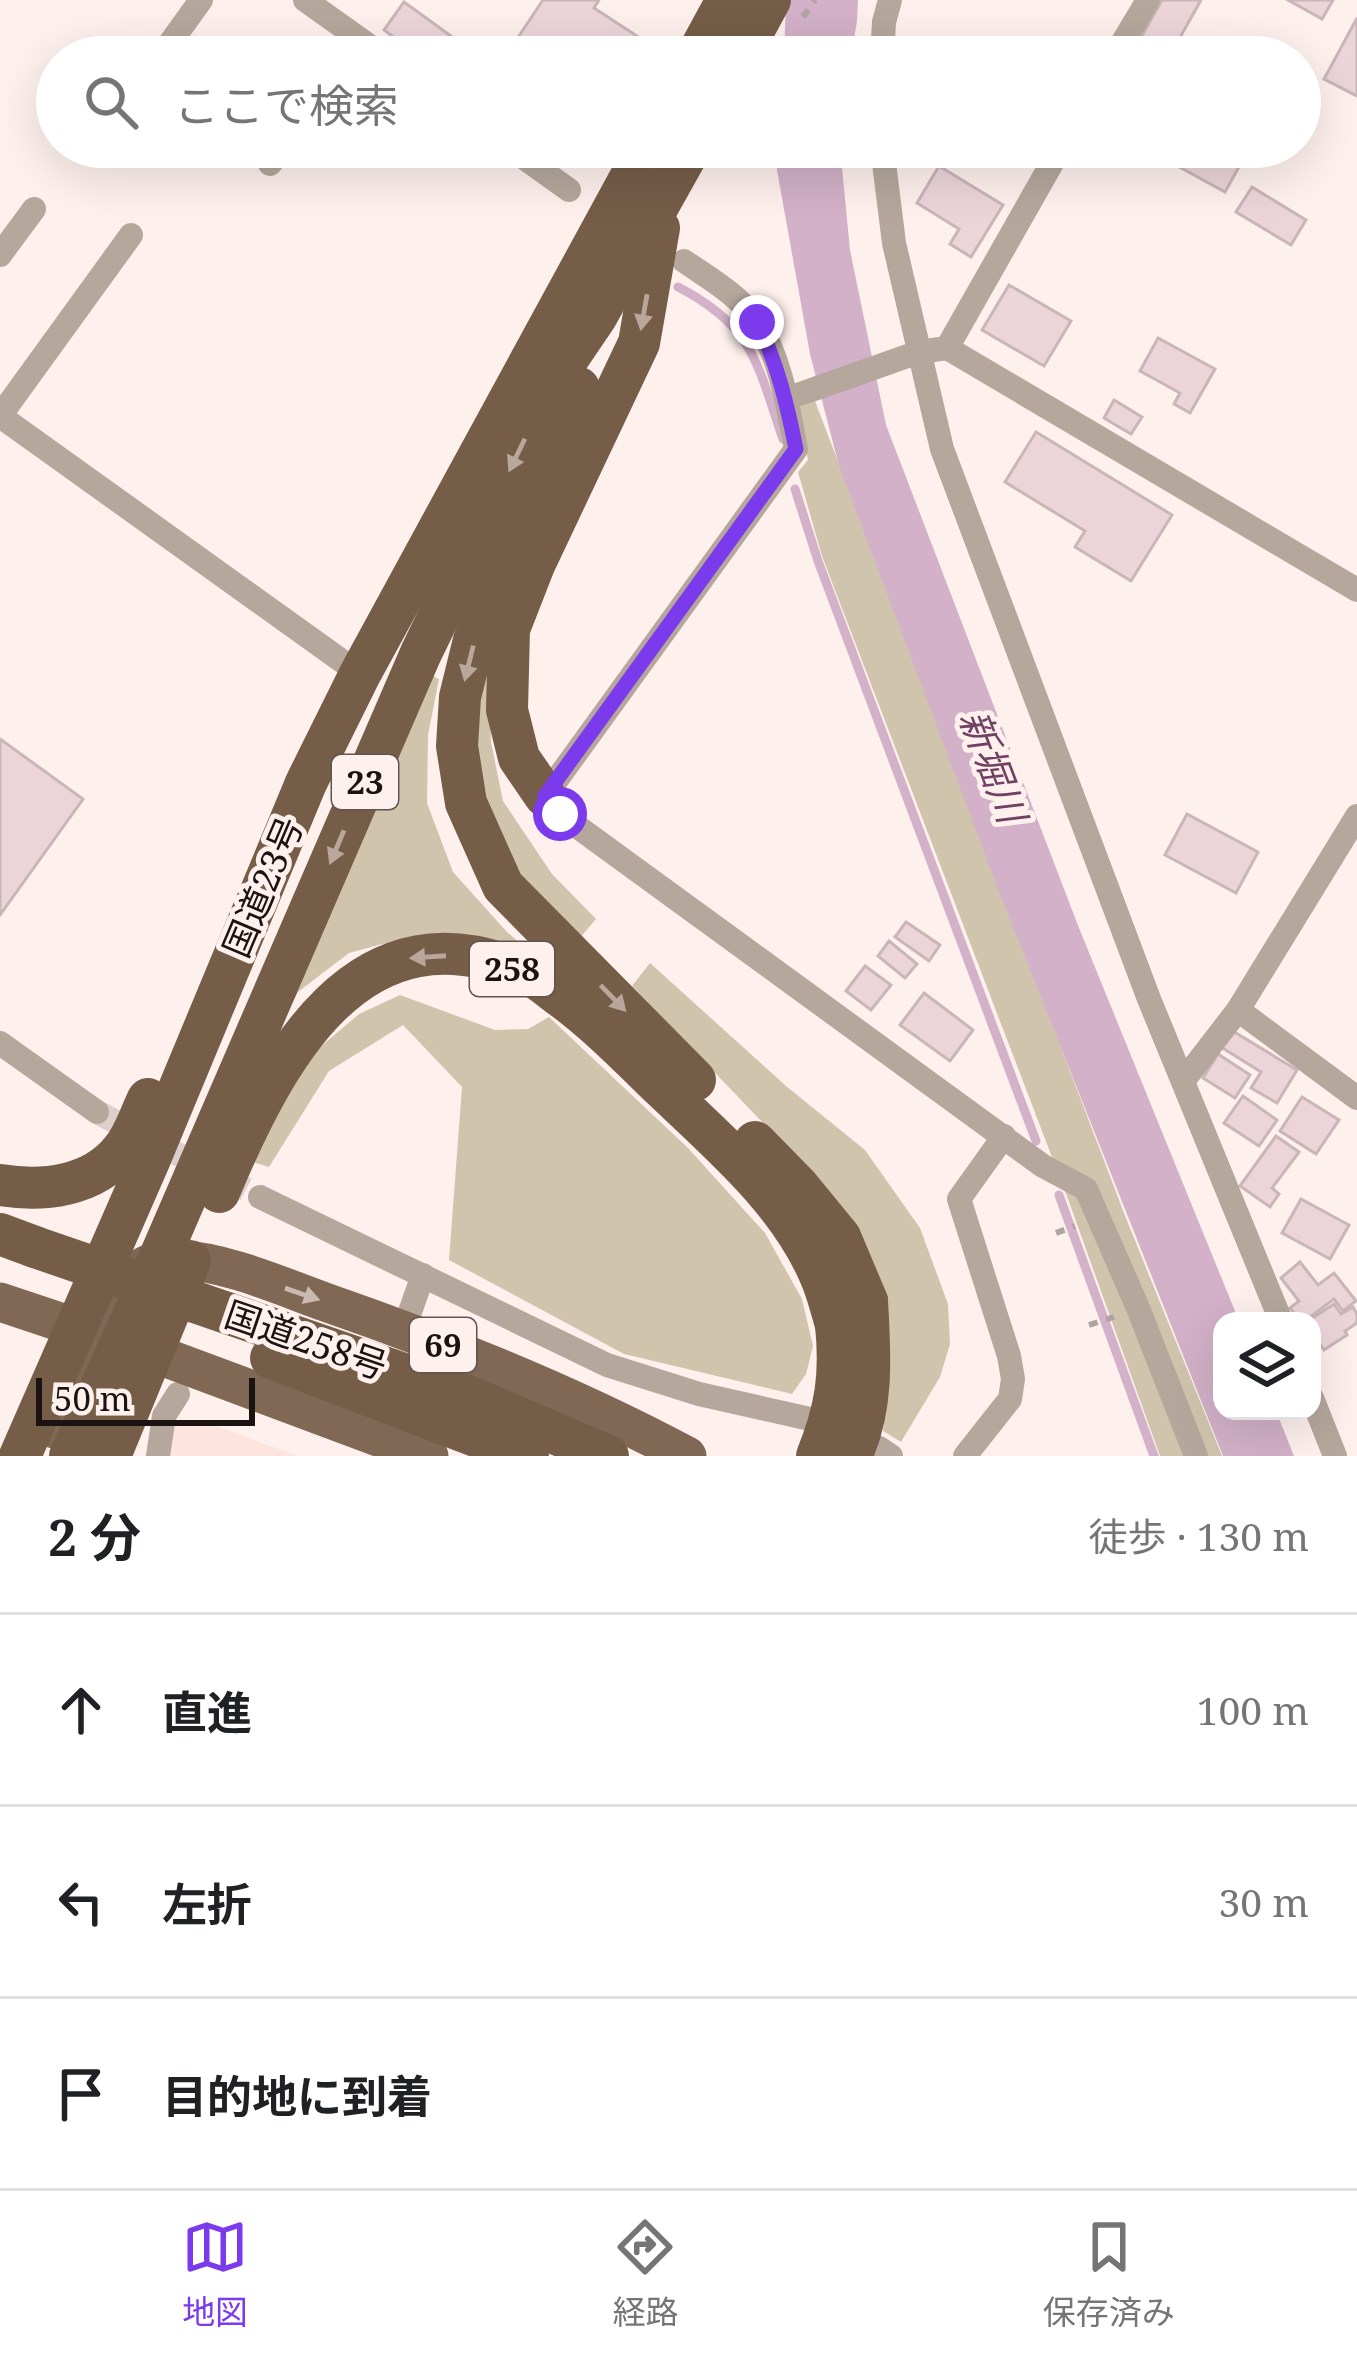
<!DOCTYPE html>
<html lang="ja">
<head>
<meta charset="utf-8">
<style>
	body { margin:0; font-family:"Noto Serif","Noto Sans JP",serif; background:#f6f6f6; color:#202124 }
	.controls { position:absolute; right:36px; bottom:36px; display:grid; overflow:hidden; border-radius:24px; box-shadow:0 12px 48px #0002 }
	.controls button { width:108px; height:108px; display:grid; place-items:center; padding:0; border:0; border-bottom:3px solid #e0e0e0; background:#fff; color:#202124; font:60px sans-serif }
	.scale { position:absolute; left:36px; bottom:30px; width:219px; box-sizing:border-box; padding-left:12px; border:6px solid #1a1311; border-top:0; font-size:33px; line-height:42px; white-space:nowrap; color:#1a1311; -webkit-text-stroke:9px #fef0ed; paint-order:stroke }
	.stop { position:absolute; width:36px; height:36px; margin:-27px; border:9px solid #7c3aed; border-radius:50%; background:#fff }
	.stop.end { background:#7c3aed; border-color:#fff; box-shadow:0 3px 12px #0008 }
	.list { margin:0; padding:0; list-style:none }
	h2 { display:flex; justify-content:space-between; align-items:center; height:156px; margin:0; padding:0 48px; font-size:51px }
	h2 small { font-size:39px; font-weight:400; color:#757577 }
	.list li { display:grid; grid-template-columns:78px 1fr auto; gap:36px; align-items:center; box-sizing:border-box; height:192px; padding:0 48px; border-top:3px solid #e0e0e0 }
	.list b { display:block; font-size:45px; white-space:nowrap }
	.list em { font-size:39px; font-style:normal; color:#757577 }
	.icon { flex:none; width:66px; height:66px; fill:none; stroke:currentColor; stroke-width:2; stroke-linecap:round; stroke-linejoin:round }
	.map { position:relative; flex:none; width:1357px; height:1456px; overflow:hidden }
	.search { position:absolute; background:#fff; box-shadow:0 12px 48px #0002; left:36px; right:36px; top:36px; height:132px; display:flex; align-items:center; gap:30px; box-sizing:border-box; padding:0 42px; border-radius:66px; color:#757577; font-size:45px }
	.sheet { height:732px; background:#fff }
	nav { display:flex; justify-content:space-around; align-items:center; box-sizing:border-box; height:168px; border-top:3px solid #e0e0e0; background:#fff; font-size:33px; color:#757577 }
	nav a { display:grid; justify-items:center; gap:6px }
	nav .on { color:#7c3aed }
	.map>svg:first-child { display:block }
</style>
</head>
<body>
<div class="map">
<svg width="1357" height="1456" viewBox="0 0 1357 1456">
	<rect width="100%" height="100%" fill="#fef0ed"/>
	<path fill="#fde4de" d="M199 1420 298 1456H144L159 1425Z"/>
	<g fill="#d0c5ac">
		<path d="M815 401 1124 1213 1222 1456H1160L1068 1199 822 556 798 472 808 460 797 408Z"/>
		<path d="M488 666 491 742 503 801 552 874 596 919 579 939 524 880 490 826 474 722Z"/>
		<path d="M425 672 439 679 428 735 427 803 453 872 507 932 544 964 479 938 412 936 349 953 298 992 258 1063Z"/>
		<path d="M650 963 786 1086 865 1150 920 1228 948 1304 950 1344 940 1377 901 1442 883 1431 890 1366 783 1144 632 986Z"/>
		<path d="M400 995 495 1030 528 1029 549 1017 688 1148 765 1233 802 1299 813 1346 806 1374 792 1394 624 1354 449 1260 462 1087 403 1025 329 1071 269 1167 253 1162 299 1065 359 1014Z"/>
	</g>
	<g fill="#d3b1c8">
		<path d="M786 0H858L857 21 851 57H784Z"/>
		<path d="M780 147H840L850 250 886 425 1079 928 1239 1321H1222V1411H1276L1294 1456H1223L998 889 839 466 810 354 777 170Z"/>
	</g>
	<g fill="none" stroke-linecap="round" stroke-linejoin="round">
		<g stroke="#d3b1c8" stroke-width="9">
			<path d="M678 287C754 326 757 364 783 439"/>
			<path d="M795 489 818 561 1036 1141"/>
			<path d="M1059 1195 1154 1456"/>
		</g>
	</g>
	<g fill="#ecd5d9" stroke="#cab5b9" stroke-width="3">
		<path d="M543 0H599L594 8 643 40 632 57H570L566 54 564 57H505Z"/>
		<path d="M1162 0H1201L1169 57H1130Z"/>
		<path d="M1288 0H1333L1322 19Z"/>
		<path d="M404 2 451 36 435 57H420L384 30Z"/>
		<path d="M1357 18V96L1324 79Z"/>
		<path d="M1143 147H1250L1225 192Z"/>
		<path d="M939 166 1003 205 971 257 950 244 959 229 917 203Z"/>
		<path d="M1252 187 1306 220 1291 245 1236 212Z"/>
		<path d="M1009 285 1071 321 1044 366 982 330Z"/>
		<path d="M1158 338 1215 369 1190 413 1174 404 1180 393 1140 371Z"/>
		<path d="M1114 400 1142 417 1131 434 1104 418Z"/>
		<path d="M1036 432 1172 515 1131 581 1075 547 1085 531 1005 482Z"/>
		<path d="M0 739 83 799 0 915Z"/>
		<path d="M1187 814 1258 852 1236 893 1165 855Z"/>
		<path d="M906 922 940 945 929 961 895 937Z"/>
		<path d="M889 941 917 964 905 978 878 956Z"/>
		<path d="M865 966 891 985 871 1010 846 991Z"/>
		<path d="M924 993 973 1030 950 1061 900 1025Z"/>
		<path d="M1231 1030 1297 1070 1277 1103 1251 1088 1261 1072 1221 1047Z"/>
		<path d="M1218 1054 1250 1075 1235 1098 1203 1078Z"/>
		<path d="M1243 1096 1277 1120 1259 1146 1224 1123Z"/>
		<path d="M1302 1097 1339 1120 1316 1154 1280 1131Z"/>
		<path d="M1276 1136 1299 1152 1272 1188 1279 1194 1270 1207 1240 1186Z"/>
		<path d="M1301 1199 1349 1225 1330 1259 1282 1233Z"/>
		<path d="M1300 1262 1318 1285 1334 1273 1356 1301 1343 1311 1334 1299 1305 1321H1300L1290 1308 1299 1301 1281 1278Z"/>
		<path d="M1334 1304 1341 1314 1353 1307 1357 1314V1323L1345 1331 1347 1335 1324 1350 1312 1333V1321H1308Z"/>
	</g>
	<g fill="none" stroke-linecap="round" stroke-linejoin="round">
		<path stroke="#dccfcc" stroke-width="24" stroke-dasharray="24 12" stroke-linecap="butt" d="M97 1112 260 1197"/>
		<g stroke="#b0a4a2" stroke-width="6" stroke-dasharray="9 9" stroke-linecap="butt">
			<path d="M803 17 815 0"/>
			<path d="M1056 1233 1075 1226"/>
			<path d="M1089 1325 1114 1317"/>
		</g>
		<g stroke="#b5a79c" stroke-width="24">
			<path d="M305 0 385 57"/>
			<path d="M160 57 201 0"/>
			<path d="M882 57 884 22 890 0"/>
			<path d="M1114 57 1148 0"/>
			<path d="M509 147 569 190"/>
			<path d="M882 147 894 243 942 449 1149 999 1281 1321"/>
			<path d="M89 154 95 147"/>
			<path d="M270 164 283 147"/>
			<path d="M0 255 34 209"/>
			<path d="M684 261C710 279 739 295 757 322 781 358 788 408 796 449L545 796 560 814 1043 1166 1086 1189 1138 1308 1196 1456"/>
			<path d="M947 348 1357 590"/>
			<path d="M786 399 919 352 947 348 1061 147"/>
			<path d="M0 416 360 674"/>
			<path d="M0 416 131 235"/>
			<path d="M1238 1010 1357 1098"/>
			<path d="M0 1043 97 1112"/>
			<path d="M1184 1080 1238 1010 1357 816"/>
			<path d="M260 1197 607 1365 699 1394 810 1419 879 1448 891 1456"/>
			<path d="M404 1329 423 1275"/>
			<path d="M1312 1398 1335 1456"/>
			<path d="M158 1456 164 1416 178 1394"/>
			<path d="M965 1456 1010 1399 1013 1379 1009 1356 959 1199 1004 1136"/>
		</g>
		<g stroke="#806855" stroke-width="39">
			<path d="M0 1302 153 1353 429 1456"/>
			<path d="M54 1429 119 1283C137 1270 153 1257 176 1259 227 1262 278 1285 325 1302 449 1345 571 1394 687 1456"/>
		</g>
		<g stroke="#765d48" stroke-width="42">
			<path d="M696 57 727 0"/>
			<path d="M739 57 770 0"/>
			<path d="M579 388 474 640 460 697 457 746 466 803 503 886 695 1080"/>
			<path d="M545 796 519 758 507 710 509 629 534 565 639 343 659 228"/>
			<path d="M755 1142 799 1187 840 1237 867 1301"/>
			<path d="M0 1185C42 1192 93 1187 122 1150 134 1136 140 1115 148 1099"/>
			<path d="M219 1192C274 1061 359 894 530 975 541 980 550 989 560 996 597 1023 628 1055 661 1087 718 1142 787 1199 819 1273 827 1290 831 1308 836 1325"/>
			<path d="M0 1234 35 1247"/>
			<path d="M20 1456 149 1161 306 783 360 674 647 147"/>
			<path d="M70 1456 159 1259 421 653 556 376 596 317 691 147"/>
			<path d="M110 1456 190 1261"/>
		</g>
		<g stroke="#765d48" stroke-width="42">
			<path d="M35 1247 465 1395 608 1456"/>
			<path d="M271 1358 528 1456"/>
			<path d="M817 1456C836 1409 841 1375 836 1325"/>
			<path d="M851 1456C874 1408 870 1353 867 1301"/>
		</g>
	</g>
	<defs><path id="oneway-solid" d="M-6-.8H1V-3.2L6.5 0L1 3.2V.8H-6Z" transform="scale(3)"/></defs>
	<g fill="#baa69a">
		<use href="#oneway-solid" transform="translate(644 312) rotate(100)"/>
		<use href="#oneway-solid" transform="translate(517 455) rotate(116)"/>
		<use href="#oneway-solid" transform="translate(469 663) rotate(104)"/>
		<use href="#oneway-solid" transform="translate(337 847) rotate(113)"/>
		<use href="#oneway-solid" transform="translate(428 957) rotate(176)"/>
		<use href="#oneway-solid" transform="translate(613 998) rotate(46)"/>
	</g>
	<use fill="#ccbab0" href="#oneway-solid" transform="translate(302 1294) rotate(19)"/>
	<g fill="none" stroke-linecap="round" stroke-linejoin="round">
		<path stroke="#7c3aed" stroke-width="15" d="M560 814 545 796 796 449C787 404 777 362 757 322"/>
	</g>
	<g text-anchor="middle" stroke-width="10" stroke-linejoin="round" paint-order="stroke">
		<g fill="#fef0ed" stroke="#5e5553" stroke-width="3">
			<rect x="332" y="755" width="66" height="54" rx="9"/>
			<rect x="470" y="942" width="84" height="54" rx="9"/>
			<rect x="410" y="1318" width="66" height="54" rx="9"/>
		</g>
		<g font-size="33" font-weight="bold" fill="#1a1311">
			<text x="365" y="794">23</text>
			<text x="512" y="981">258</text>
			<text x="443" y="1357">69</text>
		</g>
		<g font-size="36" fill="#1a1311" stroke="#fef0ed">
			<text transform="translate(263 887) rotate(-67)" y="13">国道23号</text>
			<text transform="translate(306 1340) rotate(19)" y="13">国道258号</text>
		</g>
		<g font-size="39" font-style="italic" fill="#704163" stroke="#fef0ed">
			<text transform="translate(993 766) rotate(69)" y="14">新堀川</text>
		</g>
	</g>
</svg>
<div class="controls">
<button><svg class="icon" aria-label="layers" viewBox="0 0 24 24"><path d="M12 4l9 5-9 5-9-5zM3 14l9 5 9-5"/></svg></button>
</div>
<div class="scale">50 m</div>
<div class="stop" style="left:560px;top:814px"></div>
<div class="stop end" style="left:757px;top:322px"></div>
<div class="search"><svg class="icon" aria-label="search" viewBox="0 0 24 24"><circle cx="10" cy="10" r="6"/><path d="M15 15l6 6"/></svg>ここで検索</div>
</div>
<section class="sheet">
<h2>2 分<small>徒歩 · 130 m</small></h2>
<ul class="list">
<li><svg class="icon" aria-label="ahead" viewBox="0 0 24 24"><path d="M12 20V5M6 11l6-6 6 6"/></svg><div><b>直進</b></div><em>100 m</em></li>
<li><svg class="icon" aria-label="left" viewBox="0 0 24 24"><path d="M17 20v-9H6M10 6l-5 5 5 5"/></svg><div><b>左折</b></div><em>30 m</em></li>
<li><svg class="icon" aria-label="arrive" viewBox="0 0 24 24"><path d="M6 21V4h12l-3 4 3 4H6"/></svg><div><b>目的地に到着</b></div></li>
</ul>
</section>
<nav>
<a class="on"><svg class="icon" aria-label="map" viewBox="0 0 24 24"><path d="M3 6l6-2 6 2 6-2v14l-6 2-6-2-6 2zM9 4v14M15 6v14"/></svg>地図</a>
<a><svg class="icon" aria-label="directions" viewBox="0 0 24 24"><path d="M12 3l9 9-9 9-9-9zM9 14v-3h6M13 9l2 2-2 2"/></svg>経路</a>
<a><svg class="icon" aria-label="saved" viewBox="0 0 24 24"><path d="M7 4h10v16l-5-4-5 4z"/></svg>保存済み</a>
</nav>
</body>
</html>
